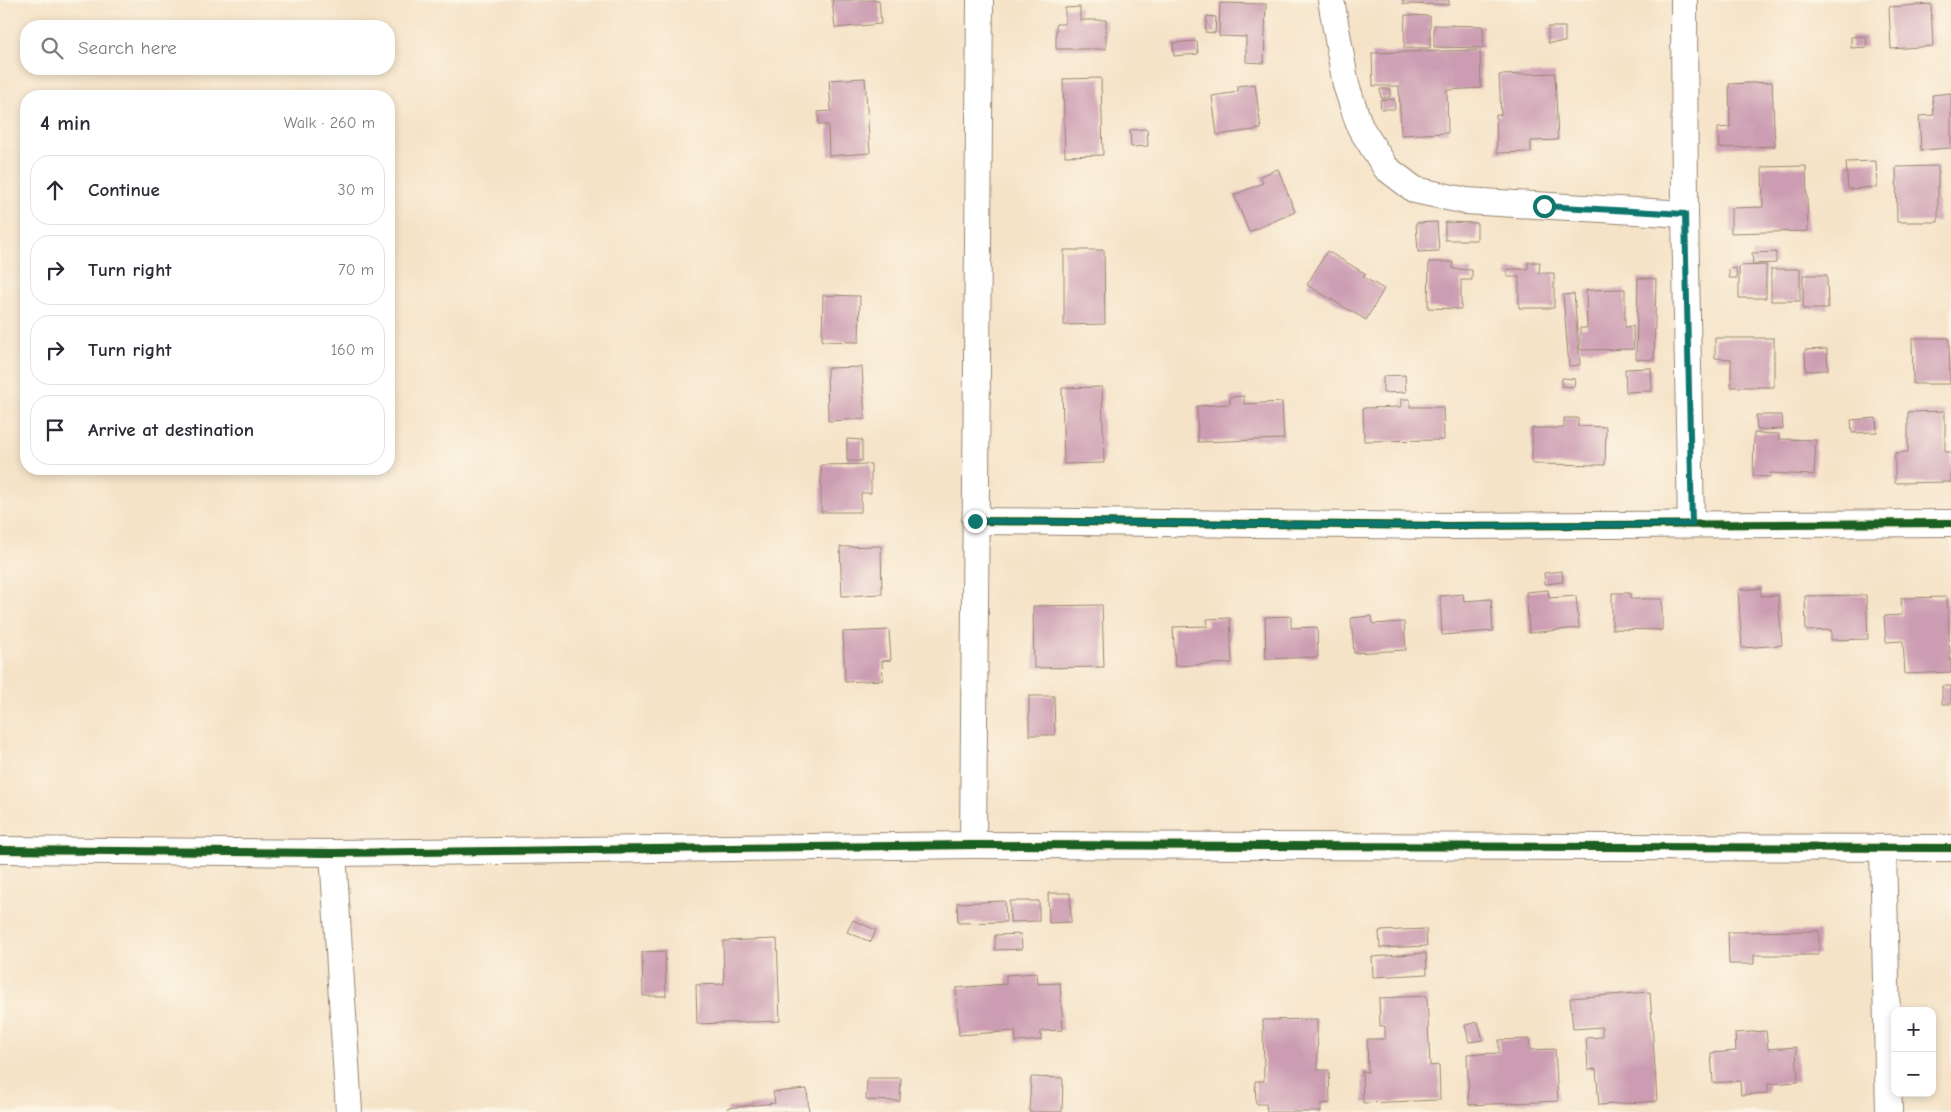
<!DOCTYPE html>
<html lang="en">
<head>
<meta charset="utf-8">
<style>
	body { margin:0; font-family:"Comic Neue",sans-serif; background:#f2f2f3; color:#2b2b33 }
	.controls { position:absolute; right:15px; bottom:15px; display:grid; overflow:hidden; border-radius:10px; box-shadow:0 2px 8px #0003 }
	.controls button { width:45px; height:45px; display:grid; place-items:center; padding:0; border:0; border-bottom:1px solid #e1e1e2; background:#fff; color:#2b2b33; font:25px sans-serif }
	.stop { position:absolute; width:15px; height:15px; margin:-11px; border:4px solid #0f766e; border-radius:50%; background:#fff }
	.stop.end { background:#0f766e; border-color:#fff; box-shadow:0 1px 5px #0008 }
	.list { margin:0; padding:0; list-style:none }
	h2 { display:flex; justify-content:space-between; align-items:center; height:65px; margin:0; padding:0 20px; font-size:21px }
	h2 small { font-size:16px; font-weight:400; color:#7c7c81 }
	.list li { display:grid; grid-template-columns:32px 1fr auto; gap:15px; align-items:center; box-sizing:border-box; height:70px; margin:0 10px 10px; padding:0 10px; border:1px solid #e1e1e2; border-radius:20px }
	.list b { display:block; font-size:19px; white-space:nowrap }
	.list em { font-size:16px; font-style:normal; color:#7c7c81 }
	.icon { flex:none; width:28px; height:28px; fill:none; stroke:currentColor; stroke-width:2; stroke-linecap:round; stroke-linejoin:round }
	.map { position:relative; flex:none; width:1951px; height:1112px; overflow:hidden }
	.search { position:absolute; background:#fff; box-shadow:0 2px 8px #0003; left:20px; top:20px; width:375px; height:55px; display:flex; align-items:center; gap:12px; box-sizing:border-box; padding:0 18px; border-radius:20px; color:#7c7c81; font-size:19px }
	.panel { position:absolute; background:#fff; box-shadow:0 2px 8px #0003; left:20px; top:90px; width:375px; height:385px; border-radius:20px }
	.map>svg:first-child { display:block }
</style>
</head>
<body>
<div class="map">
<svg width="1951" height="1112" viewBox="0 0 1951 1112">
	<rect width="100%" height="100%" fill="#fcf5e5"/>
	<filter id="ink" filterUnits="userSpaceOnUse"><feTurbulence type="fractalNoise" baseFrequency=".02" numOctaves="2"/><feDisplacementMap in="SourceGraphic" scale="10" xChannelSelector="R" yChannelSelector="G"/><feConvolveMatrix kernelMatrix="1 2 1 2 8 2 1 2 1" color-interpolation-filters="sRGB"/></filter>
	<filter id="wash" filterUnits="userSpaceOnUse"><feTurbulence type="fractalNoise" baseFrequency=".0096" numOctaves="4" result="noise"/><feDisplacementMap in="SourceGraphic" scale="20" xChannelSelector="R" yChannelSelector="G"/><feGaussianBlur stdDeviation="1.12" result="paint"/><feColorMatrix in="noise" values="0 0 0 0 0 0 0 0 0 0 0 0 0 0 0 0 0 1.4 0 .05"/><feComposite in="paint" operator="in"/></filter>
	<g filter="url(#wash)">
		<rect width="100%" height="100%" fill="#f5e3c8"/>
		<g id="blocks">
			<g fill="#cc9db2">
				<path d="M832 0H879L881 24 835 28Z"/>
				<path d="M1403 0H1449V5L1403 4Z"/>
				<path d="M1220 3 1266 4 1264 63 1246 62V37L1219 36Z"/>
				<path d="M1931 4 1933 46 1891 49 1889 7Z"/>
				<path d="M1080 7V20H1106V49H1056V24H1065V8Z"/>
				<path d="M1405 15 1430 16V48H1404Z"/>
				<path d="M1207 16 1216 17 1215 33 1205 32Z"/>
				<path d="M1434 25 1483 26V48L1434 47Z"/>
				<path d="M1548 27H1565V42L1548 43Z"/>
				<path d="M1866 36 1867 47 1851 48V37Z"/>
				<path d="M1197 41 1198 54 1174 56 1173 43Z"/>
				<path d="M1480 50 1481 88 1447 90 1448 133 1401 135 1399 86H1373L1372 53Z"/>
				<path d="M1555 73 1558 140 1531 141V152L1497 153 1496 115H1501L1499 75Z"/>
				<path d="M865 78 870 153 829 156 828 125H819L818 112 831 111 829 80Z"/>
				<path d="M1101 78 1103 155 1065 156 1063 79Z"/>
				<path d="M1772 82 1775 146 1719 148 1718 128 1730 127 1729 84Z"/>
				<path d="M1255 84 1261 129 1217 135 1212 96 1238 92 1237 86Z"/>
				<path d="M1380 89H1390V97L1381 98Z"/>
				<path d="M1951 93V148L1921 150 1919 116 1934 115 1932 95Z"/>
				<path d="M1394 99 1395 109H1381L1380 100Z"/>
				<path d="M1147 129 1148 146 1131 147 1130 130Z"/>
				<path d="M1876 161 1877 187 1848 189 1846 162Z"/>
				<path d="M1806 166 1808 231 1731 233V208L1763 207 1762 167Z"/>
				<path d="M1938 166V222H1897L1896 167Z"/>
				<path d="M1278 169 1295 212 1249 232 1234 195 1263 183 1260 176Z"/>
				<path d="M1437 222 1439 251 1418 252 1416 223Z"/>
				<path d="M1445 222 1477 223V240H1445Z"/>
				<path d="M1064 250H1104L1105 324 1064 325Z"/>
				<path d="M1327 251 1366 274 1363 277 1384 289 1366 320 1307 285Z"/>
				<path d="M1776 252V263L1753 264 1752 253Z"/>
				<path d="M1429 262H1453V269L1472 270V280H1461V309L1428 308Z"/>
				<path d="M1528 262H1540L1539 273H1554V308H1519V277H1507V269H1528Z"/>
				<path d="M1766 265V298H1739V266Z"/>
				<path d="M1736 268 1737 278H1729V269Z"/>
				<rect x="1771" y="269" width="29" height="32"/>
				<path d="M1803 275H1827L1828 309H1803Z"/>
				<path d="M1638 278 1656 279 1654 360 1636 359Z"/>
				<path d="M1625 289V327L1633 326 1634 349 1580 350V328H1587L1586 290Z"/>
				<path d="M1574 294 1580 365 1569 366 1563 295Z"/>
				<path d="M823 295 860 296 859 342 822 341Z"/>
				<path d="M1715 338H1774V387H1731V359L1715 358Z"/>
				<path d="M1912 338H1949L1950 384H1913Z"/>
				<path d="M1827 349 1828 370 1806 371 1805 350Z"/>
				<path d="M862 367 865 419 828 421 827 368Z"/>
				<path d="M1651 368 1652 391 1626 392 1625 369Z"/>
				<path d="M1405 375 1406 392 1383 393V376Z"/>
				<path d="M1562 378 1575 379 1574 387 1561 386Z"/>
				<path d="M1102 387 1104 463 1064 464 1062 388Z"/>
				<path d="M1244 396V404L1282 402 1284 439 1198 442 1197 406 1230 404V397Z"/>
				<path d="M1401 399H1410V407H1443L1444 440 1364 441 1363 408 1401 407Z"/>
				<path d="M1945 411V452H1951V482L1895 483V453L1908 452V412Z"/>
				<path d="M1756 415H1782L1783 429 1757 430Z"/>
				<path d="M1564 418H1578V426L1606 427 1605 465 1532 464V428H1564Z"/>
				<path d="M1876 418 1877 432 1852 433 1851 420Z"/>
				<path d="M1754 433 1779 434V439L1816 440 1814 475 1770 473V477L1753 476Z"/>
				<path d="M847 439 862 440V461H847Z"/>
				<path d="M871 464V493H861V512H821V465Z"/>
				<path d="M881 546 882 594 842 596 840 547Z"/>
				<path d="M1562 571 1563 582 1545 584 1544 573Z"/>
				<path d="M1761 588V596L1778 595 1782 645 1742 648 1738 590Z"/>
				<path d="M1548 590 1549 598 1576 596 1579 628 1529 633 1526 592Z"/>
				<path d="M1612 593H1630V599H1662V630L1612 629Z"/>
				<path d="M1463 594 1464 601 1491 599 1493 631 1442 635 1440 596Z"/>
				<path d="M1866 595 1868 639 1831 640V630L1806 631 1805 596Z"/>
				<path d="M1947 597 1951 672 1905 674 1903 641 1886 642 1884 616 1902 615 1901 598Z"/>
				<path d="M1102 605 1104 667 1034 668 1033 606Z"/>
				<path d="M1291 616V628L1317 627 1318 657 1266 659 1265 617Z"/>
				<path d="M1372 616 1373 624 1404 622 1406 650 1354 653 1351 618Z"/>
				<path d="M1230 618 1232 663 1175 666 1173 627 1208 626 1207 619Z"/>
				<path d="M889 630 891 660 882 661 883 680 845 682 843 632Z"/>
				<rect x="1942" y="686" width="9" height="18"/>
				<path d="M1029 696H1054L1055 735H1029Z"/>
				<path d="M1048 893H1070L1071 922 1049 923Z"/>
				<path d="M1005 901 1006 922 958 923 957 903Z"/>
				<path d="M1010 901H1039V921L1010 922Z"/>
				<path d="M853 920 876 930 871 942 847 932Z"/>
				<path d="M1426 929 1427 946 1380 948 1379 931Z"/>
				<path d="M1819 931V955H1754V964H1729L1728 932Z"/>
				<path d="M1021 934 1022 949 995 950V935Z"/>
				<path d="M777 939 780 1021 697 1024 696 985 724 984 723 941Z"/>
				<path d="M665 951 666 996H643L642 952Z"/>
				<path d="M1426 953 1427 974 1373 977 1372 957Z"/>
				<path d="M1037 973 1038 984 1060 983 1063 1030 1041 1031V1040L1016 1042 1015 1031 959 1035 956 988 1006 984V975Z"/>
				<path d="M1650 992 1657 1101 1599 1105 1596 1069 1588 1070 1586 1038 1602 1037V1027L1573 1029 1570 998Z"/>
				<path d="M1427 996 1430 1066 1439 1065 1440 1100 1363 1103 1362 1071 1368 1072 1367 1039H1385V1026H1380L1379 998Z"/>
				<path d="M1317 1019 1318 1070H1329L1330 1103 1321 1104V1112H1267L1266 1104H1256L1255 1081H1264L1263 1020Z"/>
				<path d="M1478 1022 1483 1040 1469 1042 1465 1025Z"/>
				<path d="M1766 1031 1768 1049 1796 1047 1798 1082 1768 1084V1093L1741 1095 1740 1081 1713 1083 1711 1053 1736 1051 1735 1033Z"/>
				<path d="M1529 1039 1530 1050 1555 1049 1558 1101 1469 1105 1467 1054 1499 1053V1040Z"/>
				<path d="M1031 1077 1063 1078 1062 1112H1029Z"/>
				<path d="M867 1078H901L900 1101 866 1100Z"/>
				<path d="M807 1089 809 1112H728L727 1108 775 1103 773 1092Z"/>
			</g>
		</g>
	</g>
	<g filter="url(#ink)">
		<use href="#blocks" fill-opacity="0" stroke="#988673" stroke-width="1"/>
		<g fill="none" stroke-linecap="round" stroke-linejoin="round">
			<defs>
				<g id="street">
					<path d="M1331 0 1346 85 1360 127 1386 168 1415 190 1466 201 1685 214"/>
					<path d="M1684 0 1685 214 1691 524"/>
					<path d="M975 521 1449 526 1951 523"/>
					<path d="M973 845 980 0"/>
					<path d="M1883 848 1889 1112"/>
					<path d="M0 850 333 853 973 845 1951 848"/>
					<path d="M333 853 349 1112"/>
				</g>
			</defs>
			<use href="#street" stroke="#988673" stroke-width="28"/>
			<use href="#street" stroke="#fff" stroke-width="26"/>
			<defs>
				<g id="cycleway">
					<path d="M975 521 1449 526 1951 523"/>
					<path d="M0 850 333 853 973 845 1951 848"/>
				</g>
			</defs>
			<use href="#cycleway" stroke="#fcf5e5" stroke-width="11"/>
			<use href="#cycleway" stroke="#1b5e20" stroke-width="8"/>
		</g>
	</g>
	<g fill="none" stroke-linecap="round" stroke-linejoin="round" filter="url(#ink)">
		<path stroke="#0f766e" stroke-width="6" d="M975 521 1449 526 1692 524 1685 214 1544 206"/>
	</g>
</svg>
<div class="controls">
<button>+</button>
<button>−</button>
</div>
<div class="stop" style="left:1544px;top:206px"></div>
<div class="stop end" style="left:975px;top:521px"></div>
<div class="search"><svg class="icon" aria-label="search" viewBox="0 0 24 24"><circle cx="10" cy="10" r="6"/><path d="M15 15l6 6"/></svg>Search here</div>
<section class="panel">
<h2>4 min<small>Walk · 260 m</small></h2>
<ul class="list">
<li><svg class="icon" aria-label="ahead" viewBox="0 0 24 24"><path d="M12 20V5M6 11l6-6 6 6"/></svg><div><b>Continue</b></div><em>30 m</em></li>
<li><svg class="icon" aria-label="right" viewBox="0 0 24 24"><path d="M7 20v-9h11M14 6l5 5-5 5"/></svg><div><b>Turn right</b></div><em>70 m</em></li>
<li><svg class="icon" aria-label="right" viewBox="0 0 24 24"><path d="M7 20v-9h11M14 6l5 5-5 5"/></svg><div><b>Turn right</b></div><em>160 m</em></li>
<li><svg class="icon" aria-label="arrive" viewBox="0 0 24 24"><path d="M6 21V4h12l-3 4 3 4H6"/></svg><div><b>Arrive at destination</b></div></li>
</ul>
</section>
</div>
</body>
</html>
